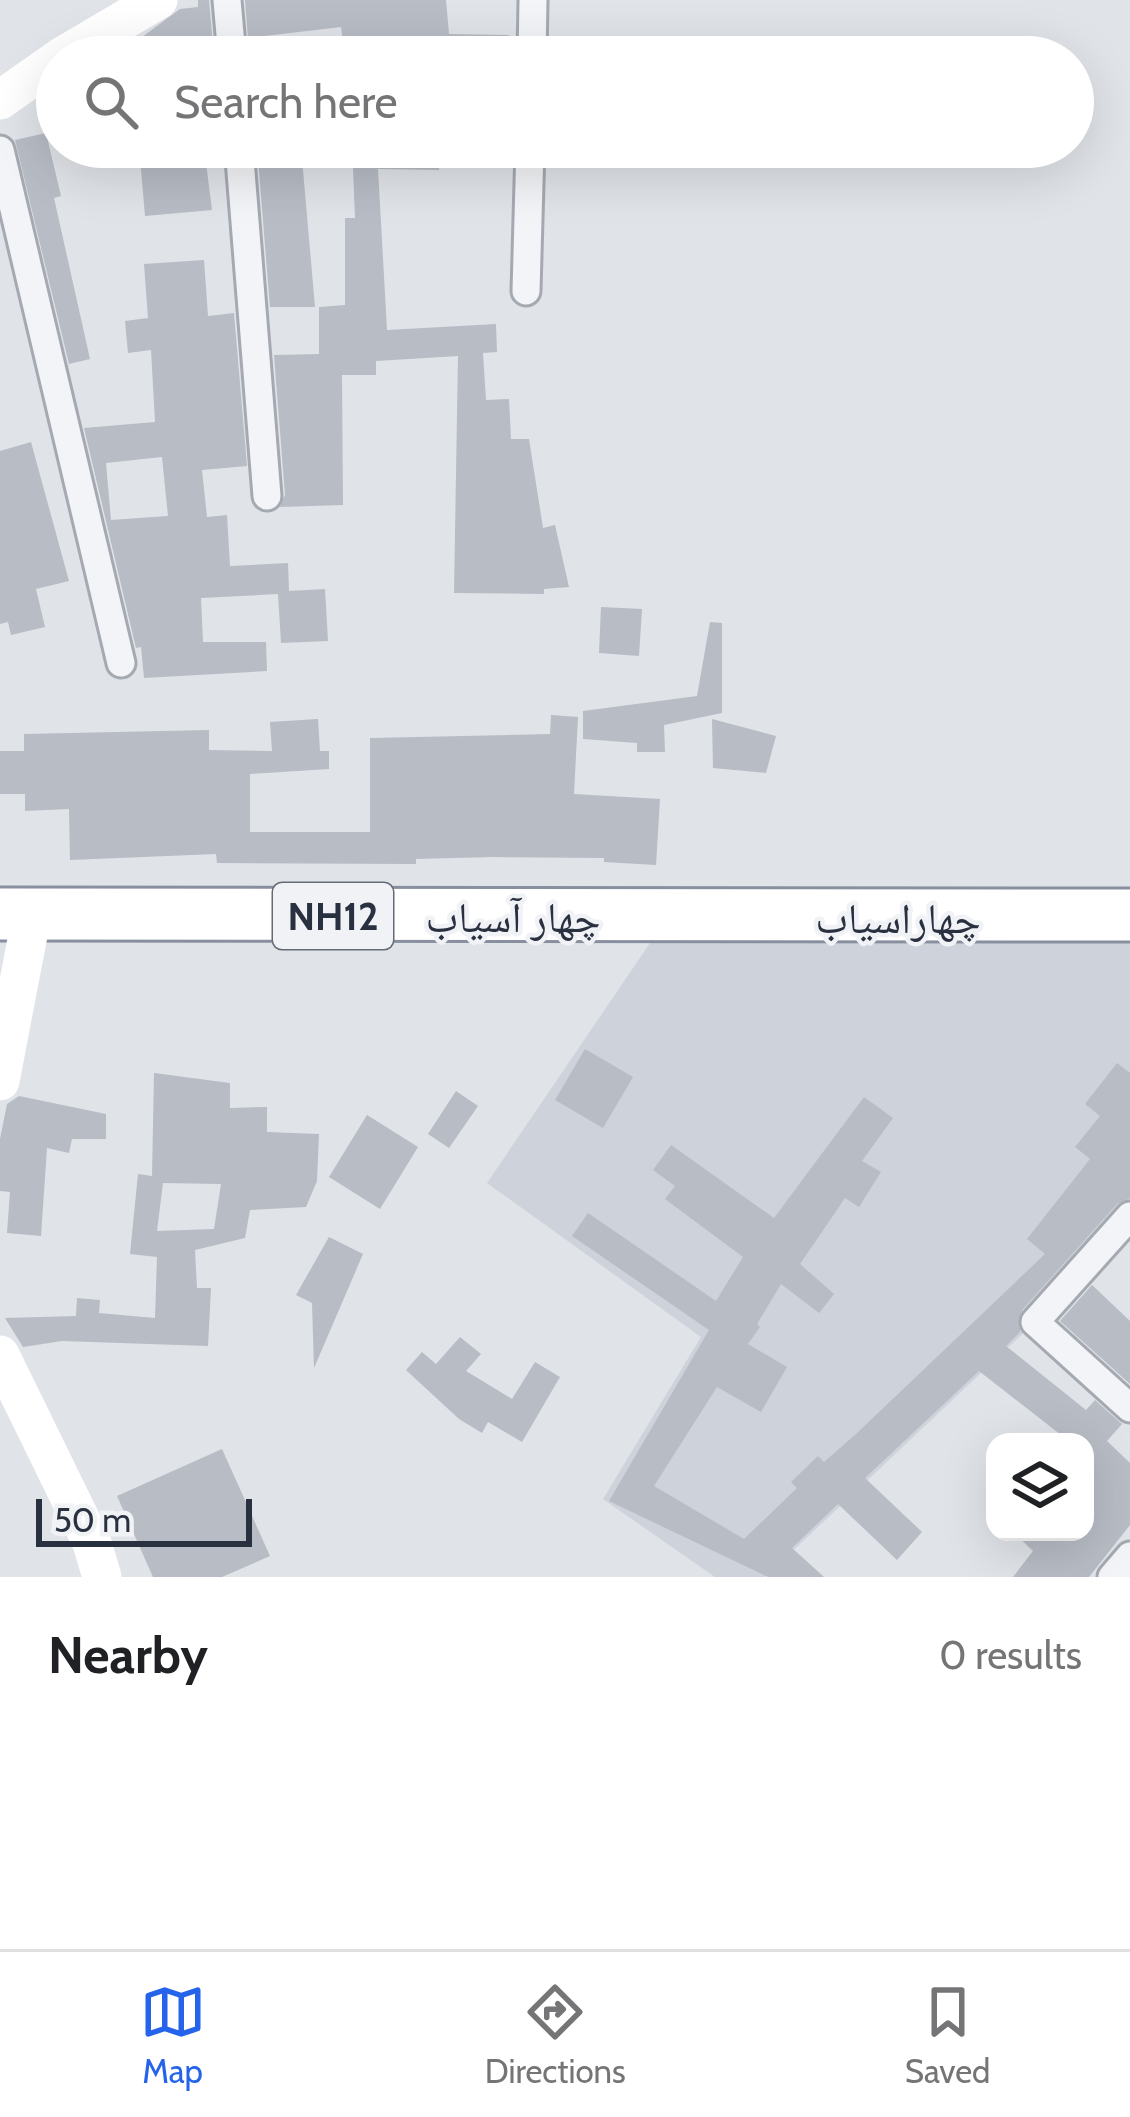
<!DOCTYPE html>
<html lang="en">
<head>
<meta charset="utf-8">
<style>
	body { margin:0; font-family:Cabin,"Noto Naskh Arabic",sans-serif; background:#f2f2f2; color:#202124 }
	.controls { position:absolute; right:36px; bottom:36px; display:grid; overflow:hidden; border-radius:24px; box-shadow:0 12px 48px #0002 }
	.controls button { width:108px; height:108px; display:grid; place-items:center; padding:0; border:0; border-bottom:3px solid #e0e0e0; background:#fff; color:#202124; font:60px sans-serif }
	.scale { position:absolute; left:36px; bottom:30px; width:216px; box-sizing:border-box; padding-left:12px; border:6px solid #29303f; border-top:0; font-size:33px; line-height:42px; white-space:nowrap; color:#29303f; -webkit-text-stroke:9px #f0f2f6; paint-order:stroke }
	.list { margin:0; padding:0; list-style:none }
	h2 { display:flex; justify-content:space-between; align-items:center; height:156px; margin:0; padding:0 48px; font-size:51px }
	h2 small { font-size:39px; font-weight:400; color:#757577 }
	.icon { flex:none; width:66px; height:66px; fill:none; stroke:currentColor; stroke-width:2; stroke-linecap:round; stroke-linejoin:round }
	.map { position:relative; flex:none; width:1130px; height:1577px; overflow:hidden }
	.search { position:absolute; background:#fff; box-shadow:0 12px 48px #0002; left:36px; right:36px; top:36px; height:132px; display:flex; align-items:center; gap:30px; box-sizing:border-box; padding:0 42px; border-radius:66px; color:#757577; font-size:45px }
	.sheet { height:372px; background:#fff }
	nav { display:flex; justify-content:space-around; align-items:center; box-sizing:border-box; height:168px; border-top:3px solid #e0e0e0; background:#fff; font-size:33px; color:#757577 }
	nav a { display:grid; justify-items:center; gap:6px }
	nav .on { color:#2563eb }
	.map>svg:first-child { display:block }
</style>
</head>
<body>
<div class="map">
<svg width="1130" height="1577" viewBox="0 0 1130 1577">
	<rect width="100%" height="100%" fill="#e0e3e8"/>
	<path fill="#ced2da" d="M1130 915V1216L1035 1322 765 1577H715L603 1499 701 1337 487 1183 667 918Z"/>
	<g fill="#b7bcc5" fill-rule="evenodd">
		<path d="M198 0H209L214 57 139 54 138 40 180 9 198 7Z"/>
		<path d="M245 0H446L449 34 509 35V57H345L341 27 248 38Z"/>
		<path d="M46 133 61 196 54 198 90 359 69 364 15 140Z"/>
		<path d="M139 147H204L212 210 145 216Z"/>
		<path d="M257 147H301L315 307H270Z"/>
		<path d="M319 147H439V170L378 169 387 330 496 324 497 352 483 353 486 400 509 399 511 439H529L543 528 555 525 569 587 544 589V594L454 593 458 356 376 361V375H342L343 505 280 507 285 495 274 355 319 354V307L345 305V218H355L353 168 318 167Z"/>
		<path d="M204 260 208 316 234 313 247 466 202 470 207 517 227 515 230 566 288 563 289 591 325 589 328 641 281 643 278 594 201 598 203 642H266L267 671 144 678 141 647 136 648 84 428 155 422 151 350 128 353 125 321 148 318 144 264ZM162 457 168 516 111 520 106 463Z"/>
		<path d="M31 442 69 581 36 589 45 627 11 635 8 622 0 624V451Z"/>
		<path d="M601 607 642 609 639 656 599 653Z"/>
		<path d="M710 622 722 623V713L664 725 665 752H637V743L583 739V711L697 696Z"/>
		<path d="M551 715 578 717 574 794 660 799 656 865 604 862V858L493 857 416 859V864L217 863 216 854 70 860 69 809 25 811V794H0V751H24V734L209 730V750L272 751 270 722 318 719 320 751H329V769L250 774V832H370V738L550 734Z"/>
		<path d="M712 719 776 736 766 773 713 768Z"/>
		<path d="M585 1049 633 1077 603 1128 555 1100Z"/>
		<path d="M1117 1063 1130 1073V1198L1117 1204 1022 1310 1020 1332 1006 1346 1086 1410 1095 1400 1122 1424 1107 1441 1130 1463V1525L1089 1577H1013L1033 1551 1013 1532H1085V1442H1070L979 1371 865 1478 922 1532 897 1560 838 1504 792 1548 824 1577H768L609 1501 709 1330 572 1236 588 1213 716 1301 743 1257 665 1199 675 1186 653 1170 671 1145 774 1218 864 1097 893 1118 862 1161 881 1172 859 1207 845 1198 800 1264 834 1294 819 1313 781 1284 757 1324 760 1327 748 1344 787 1367 761 1412 717 1387 654 1486 744 1539 797 1488 791 1482 818 1456 824 1462 856 1434 1045 1254 1027 1239 1090 1159 1075 1147 1100 1116 1085 1104Z"/>
		<path d="M154 1073 230 1083V1108L267 1107V1132L319 1134 317 1181 306 1207 250 1210 245 1238 195 1250 197 1288H211L208 1346 62 1341 23 1347 5 1318 76 1316 77 1298 100 1300 99 1313 155 1318 157 1257 130 1254 138 1174 152 1176ZM163 1183 221 1184 214 1229 157 1231Z"/>
		<path d="M456 1091 478 1106 449 1148 428 1134Z"/>
		<path d="M19 1096 106 1114V1139H72L69 1153 47 1148 41 1236 7 1233 10 1192 0 1191V1139L7 1104Z"/>
		<path d="M367 1115 418 1147 380 1209 329 1177Z"/>
		<path d="M329 1237 363 1254 314 1368 312 1303 296 1295Z"/>
		<path d="M1092 1285 1130 1321V1384L1060 1321Z"/>
		<path d="M460 1337 481 1354 466 1371 512 1399 535 1362 560 1377 522 1442 488 1422 482 1433 459 1419 406 1370 422 1352 436 1364Z"/>
		<path d="M222 1449 270 1556 222 1577H153L117 1496Z"/>
	</g>
	<g fill="none" stroke-linecap="round" stroke-linejoin="round">
		<defs>
			<g id="street">
				<path d="M227 0 232 57"/>
				<path d="M532 57 533 0"/>
				<path d="M239 147 267 496"/>
				<path d="M0 150 121 663"/>
				<path d="M526 291 530 147"/>
				<path d="M1130 1216 1035 1322 1130 1408"/>
				<path d="M1112 1577 1130 1556"/>
			</g>
			<path id="highway" d="M0 914 1130 915"/>
		</defs>
		<use href="#street" stroke="#a5aab2" stroke-width="33"/>
		<use href="#highway" stroke="#888f9e" stroke-width="57"/>
		<use href="#street" stroke="#f3f4f7" stroke-width="27"/>
		<g stroke="#fff" stroke-width="39">
			<path d="M61 57 158 0"/>
			<path d="M0 100 57 60"/>
			<path d="M0 1081 32 914"/>
			<path d="M0 1355 92 1543 102 1577"/>
		</g>
		<use href="#highway" stroke="#fff" stroke-width="51"/>
	</g>
	<g text-anchor="middle" stroke-width="9" stroke-linejoin="round" paint-order="stroke">
		<rect fill="#f0f2f6" stroke="#656a76" stroke-width="3" x="273" y="883" width="120" height="66" rx="9"/>
		<g font-size="39" font-weight="bold" fill="#29303f">
			<text x="333" y="930">NH12</text>
		</g>
		<g font-size="42" fill="#29303f" stroke="#f0f2f6">
			<text x="513" y="932">چهار آسیاب</text>
			<text x="898" y="933">چهاراسیاب</text>
		</g>
	</g>
</svg>
<div class="controls">
<button><svg class="icon" aria-label="layers" viewBox="0 0 24 24"><path d="M12 4l9 5-9 5-9-5zM3 14l9 5 9-5"/></svg></button>
</div>
<div class="scale">50 m</div>
<div class="search"><svg class="icon" aria-label="search" viewBox="0 0 24 24"><circle cx="10" cy="10" r="6"/><path d="M15 15l6 6"/></svg>Search here</div>
</div>
<section class="sheet">
<h2>Nearby<small>0 results</small></h2>
<ul class="list">
</ul>
</section>
<nav>
<a class="on"><svg class="icon" aria-label="map" viewBox="0 0 24 24"><path d="M3 6l6-2 6 2 6-2v14l-6 2-6-2-6 2zM9 4v14M15 6v14"/></svg>Map</a>
<a><svg class="icon" aria-label="directions" viewBox="0 0 24 24"><path d="M12 3l9 9-9 9-9-9zM9 14v-3h6M13 9l2 2-2 2"/></svg>Directions</a>
<a><svg class="icon" aria-label="saved" viewBox="0 0 24 24"><path d="M7 4h10v16l-5-4-5 4z"/></svg>Saved</a>
</nav>
</body>
</html>
